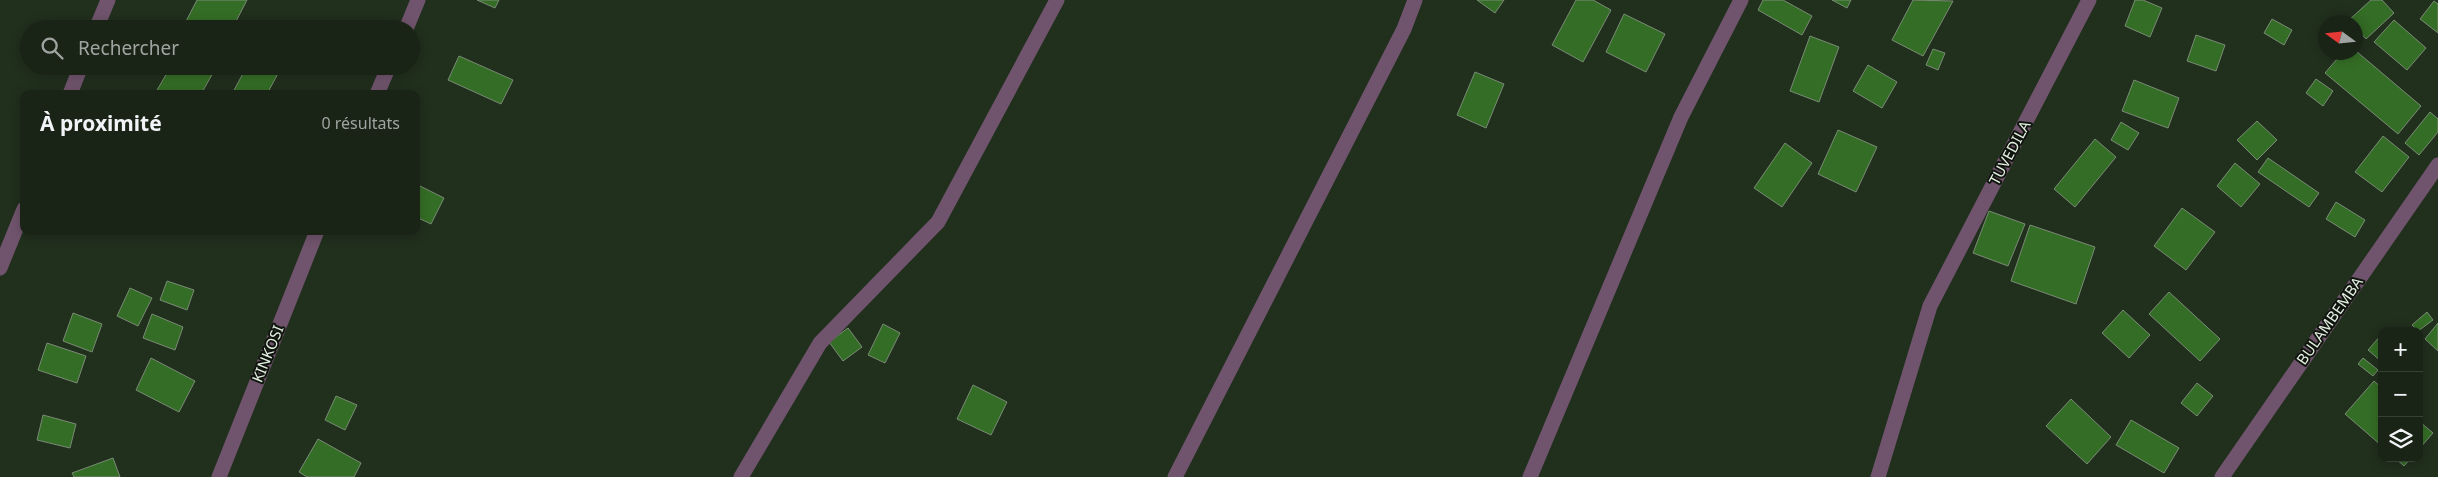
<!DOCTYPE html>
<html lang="fr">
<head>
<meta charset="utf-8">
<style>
	body { margin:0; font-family:"Noto Sans",sans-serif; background:#262f23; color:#f1f3f6 }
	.controls { position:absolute; right:15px; bottom:15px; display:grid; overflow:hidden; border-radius:10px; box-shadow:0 2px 12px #0003 }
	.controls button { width:45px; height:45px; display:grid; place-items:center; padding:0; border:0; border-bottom:1px solid #374035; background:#192316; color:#f1f3f6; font:25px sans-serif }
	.compass { position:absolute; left:2318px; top:15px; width:45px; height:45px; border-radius:50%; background:#192316; box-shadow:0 2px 12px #0003; rotate:285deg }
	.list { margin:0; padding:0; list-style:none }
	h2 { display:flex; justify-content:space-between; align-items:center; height:65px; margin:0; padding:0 20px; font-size:21px }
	h2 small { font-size:16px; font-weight:400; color:#9fa4a1 }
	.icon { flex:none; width:28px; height:28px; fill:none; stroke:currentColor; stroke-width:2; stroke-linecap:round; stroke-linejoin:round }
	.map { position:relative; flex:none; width:2438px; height:477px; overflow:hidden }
	.search { position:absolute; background:#192316; box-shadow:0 2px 12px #0003; left:20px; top:20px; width:400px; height:55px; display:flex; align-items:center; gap:12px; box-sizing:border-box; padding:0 18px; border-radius:28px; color:#9fa4a1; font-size:19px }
	.panel { position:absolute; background:#192316; box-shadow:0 2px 12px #0003; left:20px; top:90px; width:400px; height:145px; border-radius:10px }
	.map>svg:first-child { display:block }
</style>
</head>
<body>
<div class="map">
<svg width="2438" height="477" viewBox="0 0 2438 477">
	<rect width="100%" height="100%" fill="#212f1d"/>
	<g fill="#346d25" stroke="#7a8b76">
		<path d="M197 0H247L232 29H182Z"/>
		<path d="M477 0H499L495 8Z"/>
		<path d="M1477 0H1504L1495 13Z"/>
		<path d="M1576 0H1593L1611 10 1583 62 1552 45Z"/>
		<path d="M1763 0H1783L1812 16 1802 35 1758 10Z"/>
		<path d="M1832 0H1851L1847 8Z"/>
		<path d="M1913 0 1953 1 1923 56 1892 40Z"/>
		<path d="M2135 0H2143L2162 8 2150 37 2125 26Z"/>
		<path d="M2371 0H2382L2394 13 2366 39 2356 28V22L2349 20Z"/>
		<path d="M2434 1 2438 4V33L2420 19Z"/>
		<path d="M1624 14 1665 34 1646 72 1606 52Z"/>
		<path d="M2272 19 2292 30 2284 45 2264 33Z"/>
		<path d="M2394 20 2426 48 2407 70 2374 42Z"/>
		<path d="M2196 35 2225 45 2216 71 2187 61Z"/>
		<path d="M1810 36 1839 47 1819 102 1790 91Z"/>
		<path d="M1933 49 1945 53 1938 70 1926 65Z"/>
		<path d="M2356 51 2421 106 2398 134 2325 73 2343 52Z"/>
		<path d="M459 56 513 80 501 104 448 80Z"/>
		<path d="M1868 65 1897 82 1882 108 1853 91Z"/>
		<path d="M171 66H217L201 94H159L156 92Z"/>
		<path d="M247 66H282L267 94H232Z"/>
		<path d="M1475 72 1504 84 1486 128 1457 115Z"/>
		<path d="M2316 79 2333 91 2323 106 2306 93Z"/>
		<path d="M2134 80 2179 98 2168 128 2122 111Z"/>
		<path d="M2430 112 2438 119V132L2419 155 2405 143Z"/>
		<path d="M2257 121 2277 140 2257 160 2237 140Z"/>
		<path d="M2121 122 2139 133 2128 150 2111 140Z"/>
		<path d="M1838 130 1877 147 1856 192 1818 174Z"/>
		<path d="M2383 136 2409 157 2382 192 2355 172Z"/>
		<path d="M2095 139 2116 157 2075 207 2054 189Z"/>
		<path d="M1785 143 1812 163 1782 207 1754 188Z"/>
		<path d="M2268 158 2319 193 2309 207 2258 172Z"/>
		<path d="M2235 163 2260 184 2241 207 2217 186Z"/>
		<path d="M416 184 444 198 431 224 416 217Z"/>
		<path d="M2336 202 2365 220 2355 237 2326 219Z"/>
		<path d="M2182 208 2215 232 2186 270 2154 246Z"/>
		<path d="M1989 211 2025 224 2008 266 1973 253Z"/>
		<path d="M2030 225 2095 247 2076 304 2011 281Z"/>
		<path d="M167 281 194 290 187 310 160 300Z"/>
		<path d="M130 288 152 298 138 326 117 316Z"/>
		<path d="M2169 292 2220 339 2200 361 2149 314Z"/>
		<path d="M2123 310 2150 335 2129 358 2102 333Z"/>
		<path d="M2427 312 2433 320 2418 331 2412 325Z"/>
		<path d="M73 313 102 324 92 352 63 341Z"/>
		<path d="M152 314 183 327 175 350 143 338Z"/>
		<path d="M2438 323V351L2425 339Z"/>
		<path d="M883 324 900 333 885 363 868 355Z"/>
		<path d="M848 328 862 347 843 361 829 342Z"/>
		<path d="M2382 334V362L2368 350Z"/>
		<path d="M47 343 86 356 77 383 38 370Z"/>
		<path d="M151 358 195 381 179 412 136 390Z"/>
		<path d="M2363 358 2378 370 2373 376 2358 364Z"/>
		<path d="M2374 381 2382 388V446L2345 414Z"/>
		<path d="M2197 383 2213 396 2197 416 2181 403Z"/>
		<path d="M973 385 1007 402 991 435 957 419Z"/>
		<path d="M336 396 357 405 345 430 325 420Z"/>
		<path d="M2071 399 2111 437 2087 464 2046 426Z"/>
		<path d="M43 415 76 424 70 448 37 440Z"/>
		<path d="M2131 420 2179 448 2164 473 2116 445Z"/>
		<path d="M2419 421 2433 433 2419 449Z"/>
		<path d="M318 439 361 463 354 477H307L299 472Z"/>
		<path d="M113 458 120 477H74L72 473Z"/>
		<path d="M2395 458H2411L2404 466Z"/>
	</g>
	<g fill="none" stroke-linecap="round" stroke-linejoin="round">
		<g stroke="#70546d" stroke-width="15">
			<path d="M96 29 108 0"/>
			<path d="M406 29 418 0"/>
			<path d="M70 94 81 66"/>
			<path d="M377 94 389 66"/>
			<path d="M0 268 24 209"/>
			<path d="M219 477 317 231"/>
			<path d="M741 477 820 343 938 222 1057 0"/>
			<path d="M1175 477 1404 29 1415 0"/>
			<path d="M1530 477 1681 117 1741 0"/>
			<path d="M1878 477 1930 306 2089 0"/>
			<path d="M2222 477 2438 165"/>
		</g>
	</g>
	<g text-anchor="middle" stroke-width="4" stroke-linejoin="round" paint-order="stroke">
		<g font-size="15" fill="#e5efe3" stroke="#0f150d">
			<text transform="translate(2010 153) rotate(-62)" y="5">TUVEDILA</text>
			<text transform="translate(2330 321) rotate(-55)" y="5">BULAMBEMBA</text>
			<text transform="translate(268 354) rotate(-68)" y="5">KINKOSI</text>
		</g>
	</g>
</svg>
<div class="controls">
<button>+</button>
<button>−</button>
<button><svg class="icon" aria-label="layers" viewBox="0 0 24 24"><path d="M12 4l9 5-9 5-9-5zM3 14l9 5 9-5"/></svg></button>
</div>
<svg class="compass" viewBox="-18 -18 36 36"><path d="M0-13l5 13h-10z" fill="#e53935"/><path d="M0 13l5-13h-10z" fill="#9fa4a1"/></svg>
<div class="search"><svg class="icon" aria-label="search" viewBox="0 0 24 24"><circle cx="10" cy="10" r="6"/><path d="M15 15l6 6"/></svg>Rechercher</div>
<section class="panel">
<h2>À proximité<small>0 résultats</small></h2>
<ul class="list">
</ul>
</section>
</div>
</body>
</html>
